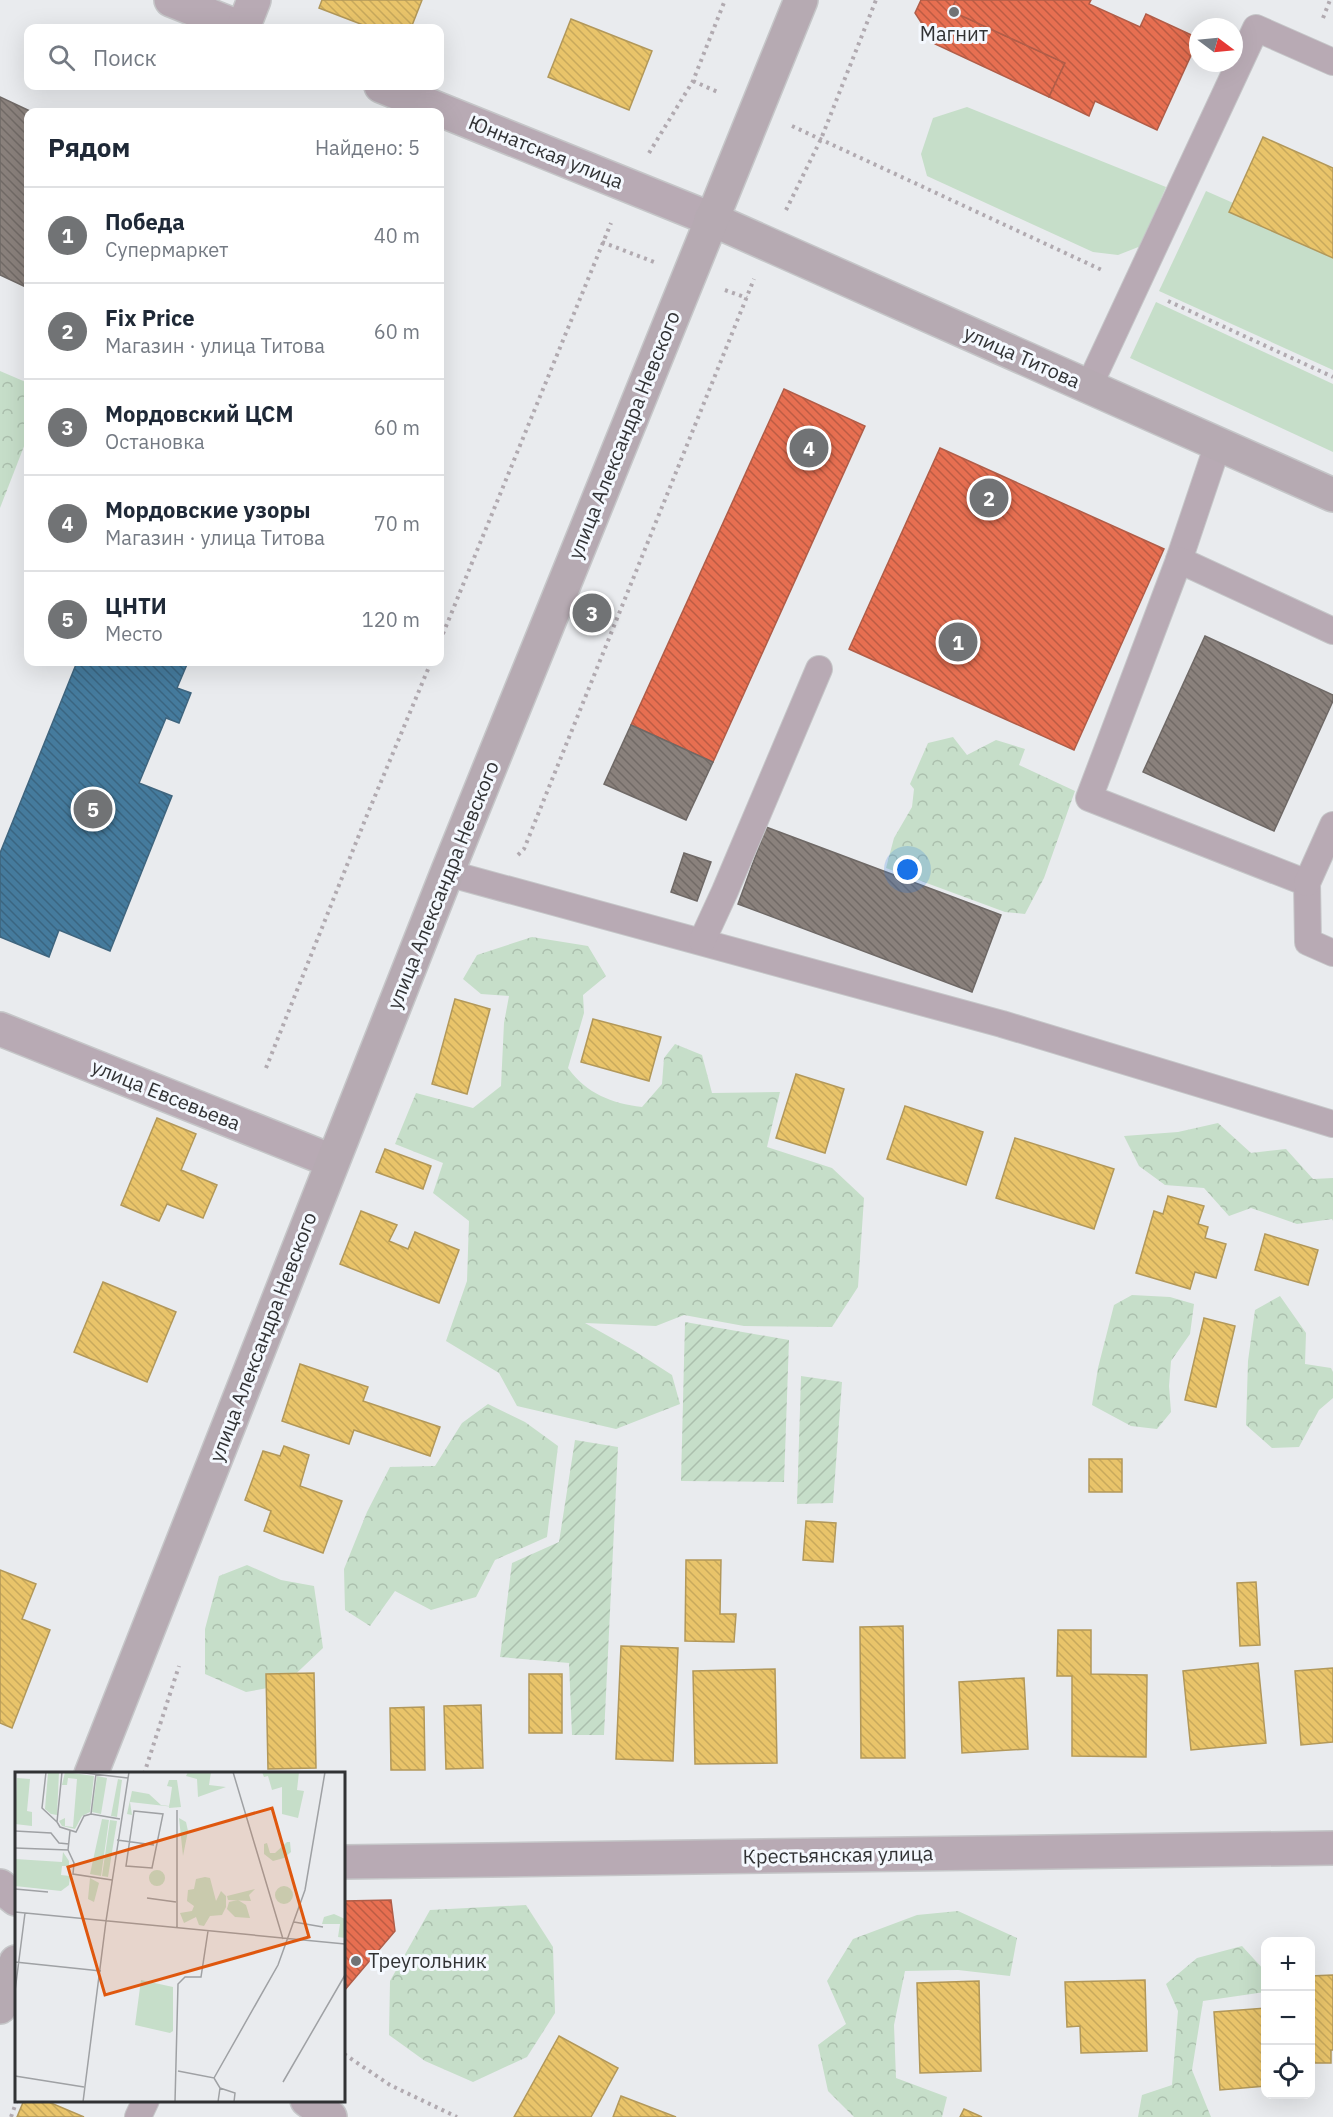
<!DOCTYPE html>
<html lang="ru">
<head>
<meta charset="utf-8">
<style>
	body { margin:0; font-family:"IBM Plex Sans",sans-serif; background:#f2f2f3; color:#1f2937 }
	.controls { position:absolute; right:18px; bottom:18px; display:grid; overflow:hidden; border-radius:12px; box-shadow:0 6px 24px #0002 }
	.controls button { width:54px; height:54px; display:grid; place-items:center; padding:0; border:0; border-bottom:2px solid #e0e1e3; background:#fff; color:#1f2937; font:30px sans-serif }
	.compass { position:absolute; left:1189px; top:18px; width:54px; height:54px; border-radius:50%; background:#fff; box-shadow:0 6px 24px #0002; rotate:106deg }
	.you { position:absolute; left:908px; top:870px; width:21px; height:21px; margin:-15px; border:4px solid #fff; border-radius:50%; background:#1a73e8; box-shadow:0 0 0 9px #1a73e833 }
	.badge { display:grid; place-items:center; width:39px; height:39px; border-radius:50%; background:#717375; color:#fff; font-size:20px; font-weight:700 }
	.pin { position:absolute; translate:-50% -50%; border:3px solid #fff; box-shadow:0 2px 6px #0006 }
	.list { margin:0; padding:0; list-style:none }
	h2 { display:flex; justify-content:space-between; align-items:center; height:78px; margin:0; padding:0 24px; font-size:26px }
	h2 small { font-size:20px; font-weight:400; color:#747a83 }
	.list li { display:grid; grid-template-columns:39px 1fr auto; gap:18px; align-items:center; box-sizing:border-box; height:96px; padding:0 24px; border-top:2px solid #e0e1e3 }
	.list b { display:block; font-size:22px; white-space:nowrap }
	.list p { margin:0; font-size:20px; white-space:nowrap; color:#747a83 }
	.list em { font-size:20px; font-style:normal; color:#747a83 }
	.icon { flex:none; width:33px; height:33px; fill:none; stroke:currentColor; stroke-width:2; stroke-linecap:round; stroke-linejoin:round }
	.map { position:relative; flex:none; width:1333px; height:2117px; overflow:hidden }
	.search { position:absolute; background:#fff; box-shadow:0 6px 24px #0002; left:24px; top:24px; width:420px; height:66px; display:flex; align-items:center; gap:15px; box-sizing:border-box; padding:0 21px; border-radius:12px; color:#747a83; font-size:22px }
	.panel { position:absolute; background:#fff; box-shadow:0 6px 24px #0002; left:24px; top:108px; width:420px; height:558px; border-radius:12px }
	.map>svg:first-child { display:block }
</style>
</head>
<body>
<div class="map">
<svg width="1333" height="2117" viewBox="0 0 1333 2117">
	<defs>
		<pattern id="forest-crowns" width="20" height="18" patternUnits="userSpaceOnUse" patternTransform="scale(1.5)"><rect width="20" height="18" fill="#c6dec9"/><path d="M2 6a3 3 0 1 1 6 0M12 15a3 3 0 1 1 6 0" fill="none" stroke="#abbfad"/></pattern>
		<pattern id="garden-furrows" width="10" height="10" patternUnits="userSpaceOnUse" patternTransform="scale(1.5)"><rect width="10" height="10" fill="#c6dec9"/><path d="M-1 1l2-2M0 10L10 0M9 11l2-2" fill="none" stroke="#abbfad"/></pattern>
		<pattern id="homes-back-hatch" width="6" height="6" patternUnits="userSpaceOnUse" patternTransform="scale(1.5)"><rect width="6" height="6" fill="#e9c46a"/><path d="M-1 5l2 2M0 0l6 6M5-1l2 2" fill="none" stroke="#c8a95c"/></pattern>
		<pattern id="shops-back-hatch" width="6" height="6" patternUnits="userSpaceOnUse" patternTransform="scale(1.5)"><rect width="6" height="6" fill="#e76f51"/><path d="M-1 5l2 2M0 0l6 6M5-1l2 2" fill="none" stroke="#bc5c44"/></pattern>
		<pattern id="public-back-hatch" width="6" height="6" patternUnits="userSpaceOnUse" patternTransform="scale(1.5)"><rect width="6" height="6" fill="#457b9d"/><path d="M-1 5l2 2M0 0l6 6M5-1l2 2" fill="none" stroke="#3a6581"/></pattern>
		<pattern id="industry-back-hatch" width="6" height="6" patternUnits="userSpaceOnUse" patternTransform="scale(1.5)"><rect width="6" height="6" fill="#8a817c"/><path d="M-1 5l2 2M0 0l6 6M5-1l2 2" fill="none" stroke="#716a66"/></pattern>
	</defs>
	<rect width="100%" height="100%" fill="#e9ebee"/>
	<g fill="#c6dec9">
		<path d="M967 107 1166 187 1141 246 1118 255 1093 252 927 176 921 154 933 118Z"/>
		<path d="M1206 191 1333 247V370L1159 291Z"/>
		<path d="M1156 302 1333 384V452L1130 358Z"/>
	</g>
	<g fill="url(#forest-crowns)">
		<path d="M0 371 28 383V436L0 508Z"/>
		<path d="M953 737 967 755 996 740 1025 749 1019 765 1075 791 1044 878 1025 914 1005 912 886 868 894 838 912 807 914 789 910 784 928 743Z"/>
		<path d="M532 937 588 946 606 976 583 995 584 1013 568 1068C587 1094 611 1103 642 1107L662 1084 664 1058 675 1044 702 1055 712 1093 780 1092 767 1147 832 1168 864 1198 858 1287 832 1327 744 1326 684 1315 656 1326 585 1323 633 1350 672 1375 680 1404 616 1429 517 1406 499 1373 446 1341 467 1281 469 1221 433 1193 443 1163 395 1144 416 1093 473 1108 501 1086 504 1023 509 996 481 994 463 979 477 955Z"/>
		<path d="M1218 1123 1251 1153 1286 1149 1313 1179 1333 1178V1221L1332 1219 1297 1224 1251 1208 1229 1216 1204 1188 1165 1185 1139 1166 1124 1136 1178 1132Z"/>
		<path d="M1132 1295 1170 1297 1194 1304 1190 1334 1171 1361 1169 1386 1171 1412 1157 1429 1131 1426 1092 1405 1098 1368 1114 1305Z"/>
		<path d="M1280 1296 1306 1333 1305 1364 1331 1368 1333 1372V1398L1319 1410 1299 1447 1272 1448 1246 1425 1248 1361 1255 1310Z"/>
		<path d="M488 1404 525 1422 558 1446 547 1537 495 1560 476 1597 431 1610 395 1591 370 1626 345 1610 344 1569 367 1512 390 1467 435 1466 462 1423Z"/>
		<path d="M247 1565 281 1580 314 1586 323 1648 284 1685 246 1692 205 1674V1629L219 1576Z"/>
		<path d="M526 1905 553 1947 555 2013 527 2057 473 2082 425 2061 389 2035 390 1981 430 1910Z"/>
		<path d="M958 1911 1017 1938 1010 1976 958 1970 905 1971 894 2025 896 2078 947 2097 942 2117H854L828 2091 818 2045 846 2024 827 1981 853 1939 917 1915Z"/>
		<path d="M1242 1946 1265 1971V1992L1203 2001 1192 2070 1211 2117H1138L1142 2095 1172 2085 1178 2011 1166 1984 1197 1958Z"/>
	</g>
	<g fill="url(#garden-furrows)">
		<path d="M685 1322 789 1340 784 1482 681 1481Z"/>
		<path d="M801 1376 842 1382 833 1503 797 1504Z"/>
		<path d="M575 1440 618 1447 604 1735H572L569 1663 500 1657 512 1563 559 1542Z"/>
	</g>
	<g fill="url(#homes-back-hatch)" stroke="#b2985a" stroke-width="1.5">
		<path d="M322 0H422L411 28H371L319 8Z"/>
		<path d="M571 19 652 51 629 110 548 77Z"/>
		<path d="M1263 137 1333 168V258L1229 212Z"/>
		<path d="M455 999 490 1009 467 1094 432 1084Z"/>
		<path d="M593 1019 661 1037 649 1081 581 1062Z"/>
		<path d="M796 1074 844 1089 825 1153 776 1138Z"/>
		<path d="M905 1106 983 1132 966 1185 887 1159Z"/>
		<path d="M157 1118 196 1134 181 1170 217 1185 203 1218 167 1204 159 1221 121 1205Z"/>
		<path d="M1015 1138 1114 1169 1094 1229 996 1198Z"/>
		<path d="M385 1149 431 1166 423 1189 376 1172Z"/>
		<path d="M1168 1196 1204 1206 1198 1224 1208 1227 1205 1238 1226 1244 1216 1278 1195 1272 1190 1289 1136 1273 1154 1211 1163 1214Z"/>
		<path d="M361 1211 397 1225 389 1241 408 1249 415 1232 459 1250 439 1303 340 1264Z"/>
		<path d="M1265 1234 1318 1250 1308 1285 1255 1270Z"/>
		<path d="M103 1282 176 1312 147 1382 74 1352Z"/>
		<path d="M1204 1318 1235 1326 1216 1407 1185 1400Z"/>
		<path d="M300 1364 368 1387 363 1401 440 1427 430 1456 354 1430 349 1444 282 1421Z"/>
		<path d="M284 1446 309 1455 300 1486 342 1501 323 1553 264 1531 271 1511 245 1500 263 1451 280 1456Z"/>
		<rect x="1089" y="1459" width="33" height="33"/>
		<path d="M806 1521 836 1523 833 1562 803 1560Z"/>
		<path d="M686 1560H721L720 1614H736L734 1642 685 1641Z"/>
		<path d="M0 1570 36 1584 22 1619 50 1630 12 1728 0 1723Z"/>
		<path d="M1256 1582 1260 1645 1240 1646 1237 1583Z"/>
		<path d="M903 1626 905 1758H861L860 1627Z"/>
		<path d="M1058 1630H1091V1674L1147 1675 1146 1757 1072 1756V1676H1057Z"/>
		<path d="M621 1646 678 1648 673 1761 616 1759Z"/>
		<path d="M1258 1663 1266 1743 1191 1750 1183 1671Z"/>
		<path d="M1333 1668V1742L1301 1745 1295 1671Z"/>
		<path d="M775 1669 777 1763 695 1764 693 1671Z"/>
		<path d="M314 1673 316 1768 268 1769 266 1674Z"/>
		<rect x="529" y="1674" width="33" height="59"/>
		<path d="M1024 1678 1028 1749 962 1753 959 1682Z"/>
		<path d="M481 1705 483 1768 446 1769 444 1706Z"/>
		<path d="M424 1707 425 1770H391L390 1708Z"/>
		<path d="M1333 1975V2050H1331V2063H1310V1976Z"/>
		<path d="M1145 1980 1147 2051 1081 2053 1080 2026 1067 2027 1065 1982Z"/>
		<path d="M979 1981 981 2071 920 2073 917 1983Z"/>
		<path d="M1266 2008V2086L1220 2090 1214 2012Z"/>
		<path d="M559 2036 618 2068 591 2117H514Z"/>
		<path d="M621 2096 676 2117H613Z"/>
		<path d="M24 2100H44L84 2117H17Z"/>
		<path d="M964 2109 982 2117H960Z"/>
	</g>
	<g fill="url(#shops-back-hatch)" stroke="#b05d48" stroke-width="1.5">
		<path d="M921 0H956L951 11 1065 63 1049 97 935 44 915 13Z"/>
		<path d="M956 0H1091L1089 4 1140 27 1146 14 1198 38V40L1157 130 1095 101 1089 116 1049 97 1065 63 951 11Z"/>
		<path d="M784 389 865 426 713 762 631 725Z"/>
		<path d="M940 448 1164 549 1074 750 849 649Z"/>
		<path d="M391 1900 395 1931 344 1991V1901Z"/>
	</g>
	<path fill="url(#public-back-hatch)" stroke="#3f657e" stroke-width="1.5" d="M77 662H188L177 688 191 693 179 723 166 718 139 783 172 796 110 951 59 930 49 957 0 937V853Z"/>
	<g fill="url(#industry-back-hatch)" stroke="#6f6966" stroke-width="1.5">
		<path d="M0 97 32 112H28V288L0 275Z"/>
		<path d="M1205 636 1333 695V701L1274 831 1143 772Z"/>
		<path d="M631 725 713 762 686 820 604 784Z"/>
		<path d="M766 827 1001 915 972 992 738 904Z"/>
		<path d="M684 853 711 862 697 901 671 892Z"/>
	</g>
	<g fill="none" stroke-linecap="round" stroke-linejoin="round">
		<defs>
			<g id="service">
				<path d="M1089 386 1256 28 1333 62"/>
				<path d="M1179 560 1218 444"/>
				<path d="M1333 631 1179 560 1089 798 1307 883 1308 942 1333 953"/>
				<path d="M447 873 1002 1024 1333 1124"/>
				<path d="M1307 883 1333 825"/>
				<path d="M702 941 725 891 819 669"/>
				<path d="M138 2117 146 2100"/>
			</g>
			<g id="minor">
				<path d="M171 0 241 28"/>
				<path d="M243 28 254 0"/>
				<path d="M381 86 711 219"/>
				<path d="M0 1029 332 1161"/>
				<path d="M344 1862 1333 1848"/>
				<path d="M0 1886 16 1899"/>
				<path d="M307 2100 330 2117"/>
			</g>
			<g id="secondary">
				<path d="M711 219 1333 495"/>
				<path d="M91 1774 447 873 801 0"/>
				<path d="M0 2007 16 1962"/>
			</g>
		</defs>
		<use href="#service" stroke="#c5c6c8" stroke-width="28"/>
		<use href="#minor" stroke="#c5c6c8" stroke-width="36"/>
		<use href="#secondary" stroke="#c5c6c8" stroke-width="36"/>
		<g stroke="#b1aab0" stroke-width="4" stroke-dasharray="3 4.5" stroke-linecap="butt">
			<path d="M1323 18 1330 0"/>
			<path d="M693 81 720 93"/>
			<path d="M792 126 1104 271"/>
			<path d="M649 153 693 81 725 0"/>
			<path d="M786 210 821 139 876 0"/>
			<path d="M602 242 654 262"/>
			<path d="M725 290 747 298"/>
			<path d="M1168 301 1333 377"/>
			<path d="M440 641 611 223"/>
			<path d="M518 855 524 849 754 279"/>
			<path d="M266 1068 365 820 431 662"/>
			<path d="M144 1774 179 1666"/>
			<path d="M344 2054 390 2085 457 2117"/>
			<path d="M11 2117 17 2100"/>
		</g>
		<use href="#service" stroke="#b8aab4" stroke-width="26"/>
		<use href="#minor" stroke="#b8aab4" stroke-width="33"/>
		<use href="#secondary" stroke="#b6aab2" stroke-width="33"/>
	</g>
	<g fill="#717375" stroke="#f4f8fe" stroke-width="2">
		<circle cx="954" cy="12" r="6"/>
		<circle cx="356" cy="1961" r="6"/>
	</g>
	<g text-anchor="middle" stroke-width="6" stroke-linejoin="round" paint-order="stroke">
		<g font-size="20" fill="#313234" stroke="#f4f8fe">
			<text x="954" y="41">Магнит</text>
			<text x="368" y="1968" text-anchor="start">Треугольник</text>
		</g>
		<g font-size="20" fill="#313234" stroke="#f4f8fe">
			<text transform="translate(546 152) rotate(22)" y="7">Юннатская улица</text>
			<text transform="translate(1022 357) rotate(24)" y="7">улица Титова</text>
			<text transform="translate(624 435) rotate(-68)" y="7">улица Александра Невского</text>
			<text transform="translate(443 885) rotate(-68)" y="7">улица Александра Невского</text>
			<text transform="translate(166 1095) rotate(22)" y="7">улица Евсевьева</text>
			<text transform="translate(263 1337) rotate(-69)" y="7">улица Александра Невского</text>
			<text transform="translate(838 1855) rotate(-1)" y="7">Крестьянская улица</text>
		</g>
	</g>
	<g transform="translate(15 1772)">
		<rect width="330" height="330" fill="#e9ebee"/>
		<path d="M44 0 42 43 36 42 30 37 33 1ZM50 0 79 4 75 40 67 44 60 57 47 54 44 49 50 46V54L58 55 62 7 53 6 52 13H47ZM2 6 15 7 12 39 17 40V54L0 52ZM103 7 107 8 102 45 96 44ZM154 8H162L166 35 154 36 157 15 152 14ZM87 47 94 48 86 104 75 102ZM95 48 102 49 93 105 87 104ZM48 80 54 89V94H47L46 103 55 104 54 113 46 119 0 114V87L47 90ZM75 106 84 111 79 130 73 127Z" fill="#c6dec9"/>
		<path d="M173 0H196L194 13 211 15 183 25 182 7 171 4ZM82 4 92 6 86 42 77 40ZM117 19 134 22 146 33 154 34 157 25 159 35 115 30 117 43 112 42ZM164 46 171 50 173 59 168 84ZM272 70H275L276 80 269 86 258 89 249 82V72L252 71 255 81H260ZM134 106a8 8 0 1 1 16 0a8 8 0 1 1-16 0ZM190 105 195 106 201 129 206 119 211 124V135L207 143 195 144 189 154 184 153 181 145 169 151 165 141 177 139 179 134 172 129 173 118 179 117 181 107ZM260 123a9 9 0 1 1 18 0a9 9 0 1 1-18 0ZM223 128 231 133 235 146 220 145 212 137 214 130ZM319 142 330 147V166L323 165 325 152H307L309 145ZM126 208 158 215V259L155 261 120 253Z" fill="#c6dec9"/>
		<path d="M247 0H284L282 18 289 19 283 46 267 42V15L257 18 253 4 249 5ZM240 117 234 123 236 129 213 128 212 124Z" fill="#c6dec9"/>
		<path fill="none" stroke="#9fa1a4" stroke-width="1.5" d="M31 0 27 36 42 50M47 0 42 50 45 55 61 60 69 44 76 42 105 47M61 0 113 6M218 0 268 167M119 39 148 42 137 96 111 94ZM76 42 81 2M0 59 36 61 44 71 54 72M102 68 139 73M0 76 53 78 55 59M53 78 59 91 58 102 97 108M0 117 33 120M132 126 161 130M0 140 330 172M91 149 114 0M279 150 308 155M162 156V38M0 190 86 199M0 219 10 141M163 299 199 306 263 193 290 118 310 0M0 304 69 315M199 306 205 316 203 330M268 310 330 203M205 316 220 321 219 330M68 330 91 149M160 330 163 212 170 205H186L193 159"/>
		<path fill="#df570e" fill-opacity="0.15" stroke="#df570e" stroke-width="3" d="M257 36 294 165 90 223 53 95Z"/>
		<rect width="330" height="330" fill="none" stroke="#313234" stroke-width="3"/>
	</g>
</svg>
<div class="controls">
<button>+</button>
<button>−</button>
<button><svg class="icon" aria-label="locate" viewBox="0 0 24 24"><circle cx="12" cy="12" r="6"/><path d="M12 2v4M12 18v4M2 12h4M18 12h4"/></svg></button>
</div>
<svg class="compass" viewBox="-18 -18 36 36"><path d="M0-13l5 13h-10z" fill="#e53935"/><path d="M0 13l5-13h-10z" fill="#747a83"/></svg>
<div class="you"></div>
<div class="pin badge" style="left:958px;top:642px">1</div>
<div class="pin badge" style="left:989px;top:498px">2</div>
<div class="pin badge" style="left:592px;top:613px">3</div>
<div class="pin badge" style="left:809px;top:448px">4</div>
<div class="pin badge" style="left:93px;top:809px">5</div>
<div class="search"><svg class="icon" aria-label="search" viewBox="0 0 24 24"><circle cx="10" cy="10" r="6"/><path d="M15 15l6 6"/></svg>Поиск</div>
<section class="panel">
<h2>Рядом<small>Найдено: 5</small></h2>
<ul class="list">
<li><span class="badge">1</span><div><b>Победа</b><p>Супермаркет</p></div><em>40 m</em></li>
<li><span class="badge">2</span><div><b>Fix Price</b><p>Магазин · улица Титова</p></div><em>60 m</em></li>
<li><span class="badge">3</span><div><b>Мордовский ЦСМ</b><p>Остановка</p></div><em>60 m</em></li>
<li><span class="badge">4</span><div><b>Мордовские узоры</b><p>Магазин · улица Титова</p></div><em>70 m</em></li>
<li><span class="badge">5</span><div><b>ЦНТИ</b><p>Место</p></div><em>120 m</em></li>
</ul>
</section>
</div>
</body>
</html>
